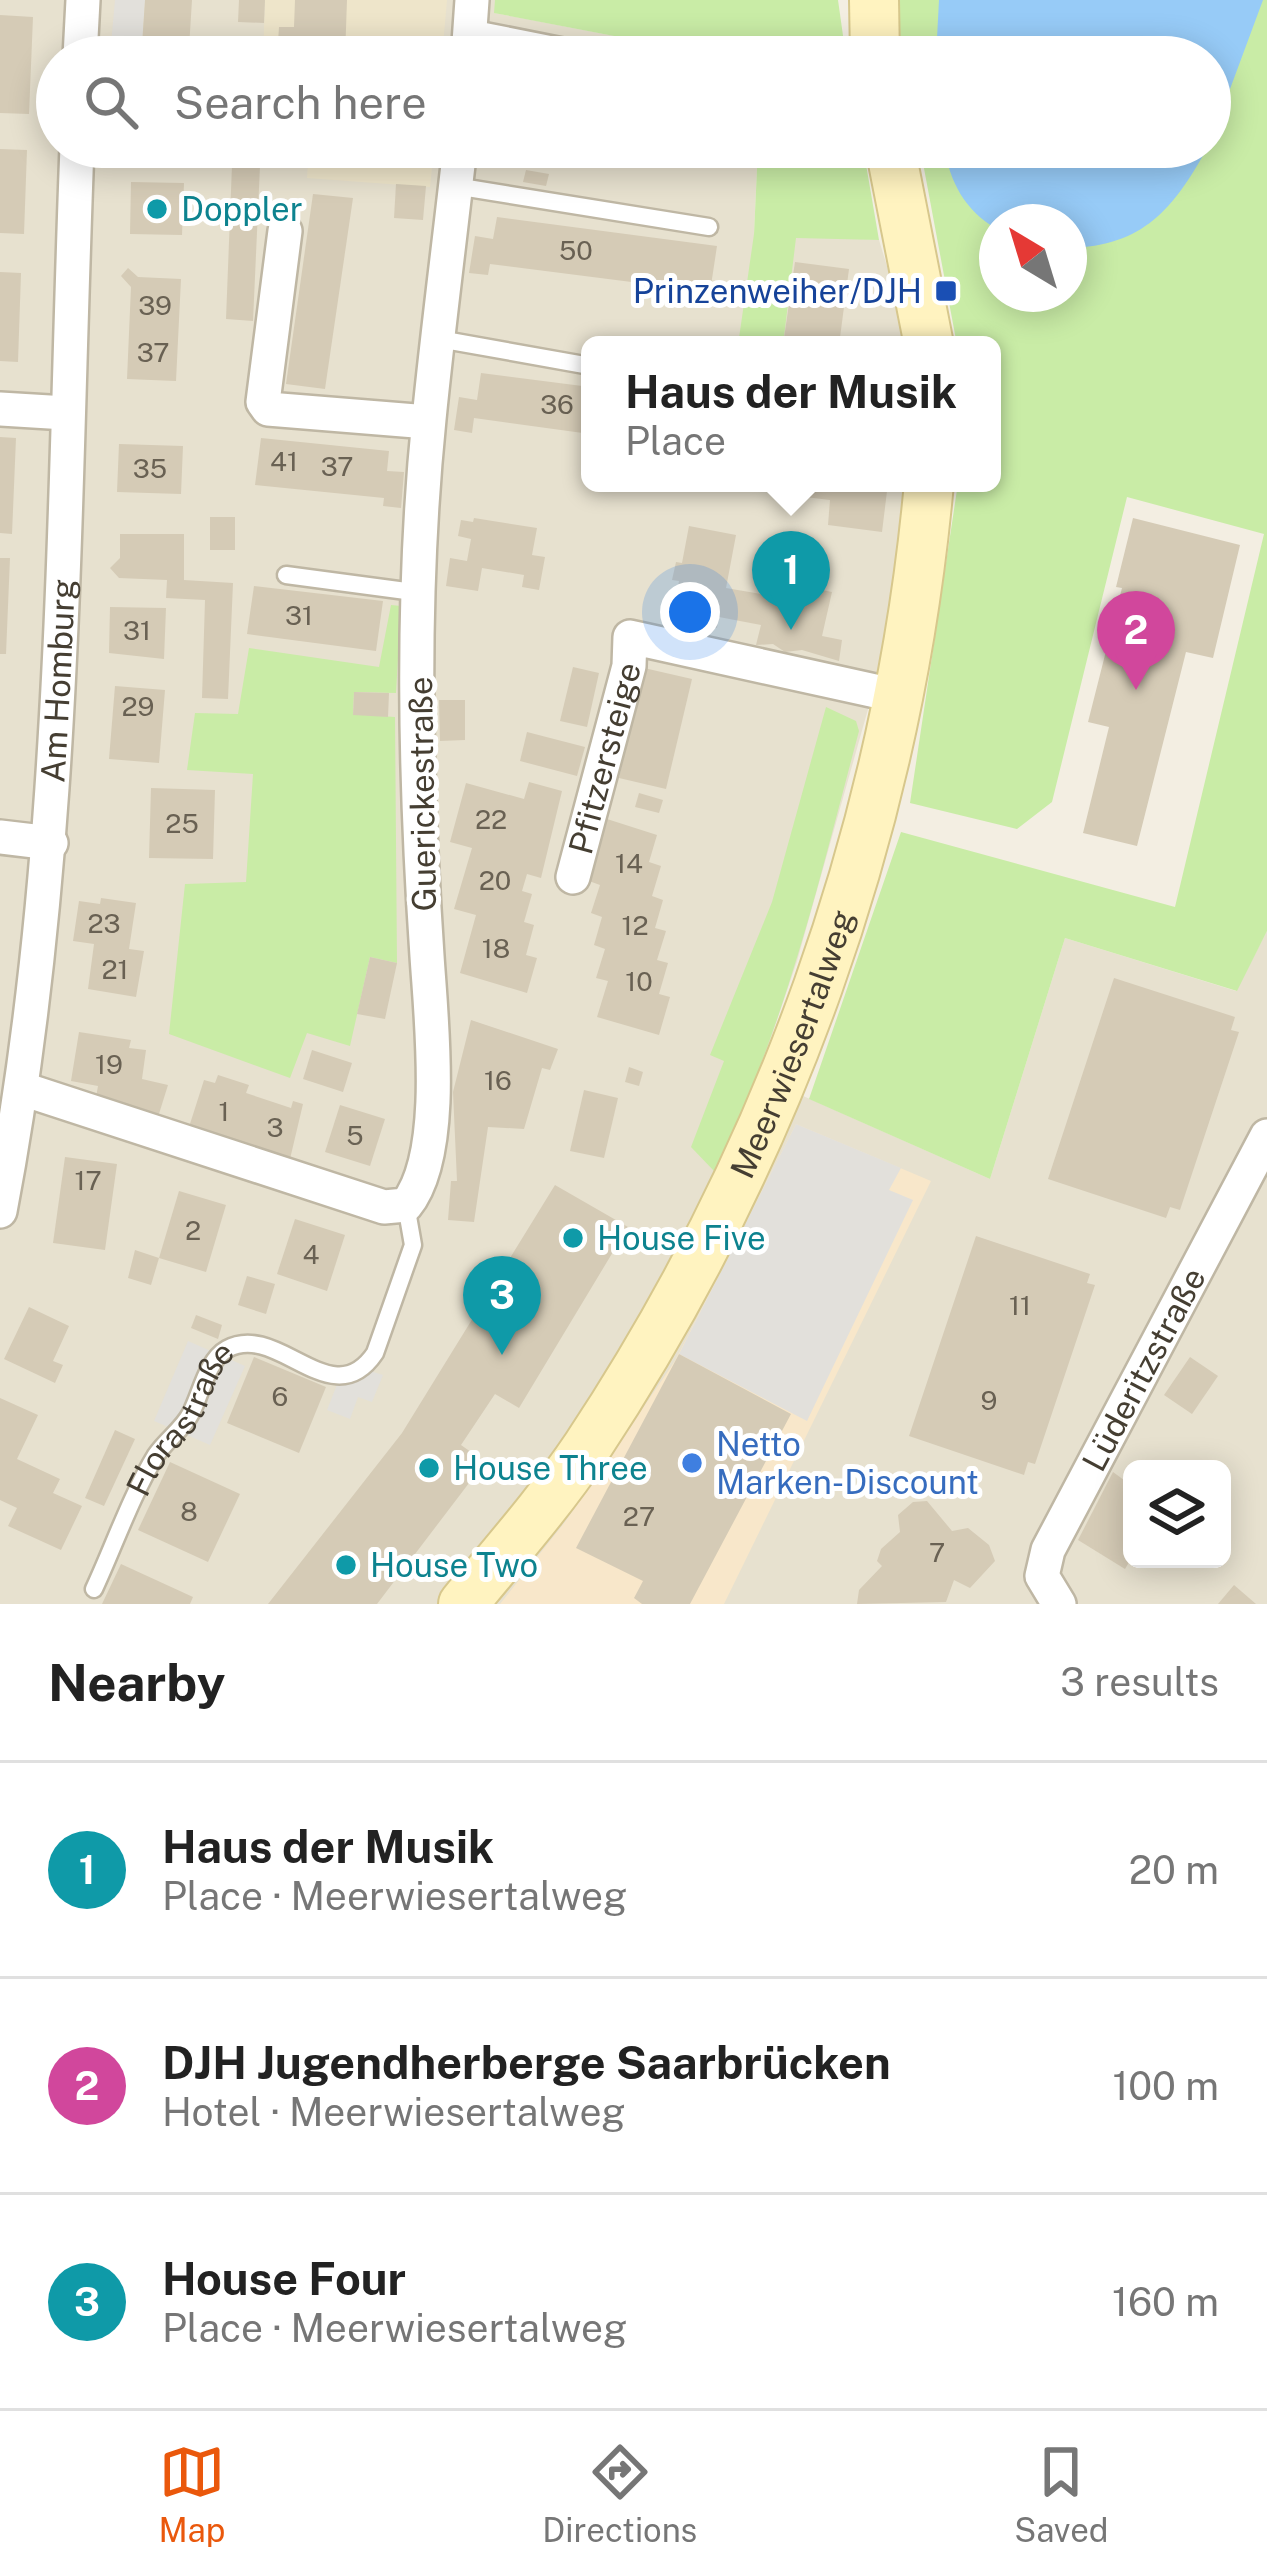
<!DOCTYPE html>
<html lang="en">
<head>
<meta charset="utf-8">
<style>
	body { margin:0; font-family:"Public Sans",sans-serif; background:#f6f6f6; color:#222 }
	.controls { position:absolute; right:36px; bottom:36px; display:grid; overflow:hidden; border-radius:18px; box-shadow:0 6px 30px #0003 }
	.controls button { width:108px; height:108px; display:grid; place-items:center; padding:0; border:0; border-bottom:3px solid #e0e0e0; background:#fff; color:#222; font:60px sans-serif }
	.compass { position:absolute; left:979px; top:204px; width:108px; height:108px; border-radius:50%; background:#fff; box-shadow:0 6px 30px #0003; rotate:322deg }
	.you { position:absolute; left:690px; top:612px; width:42px; height:42px; margin:-30px; border:9px solid #fff; border-radius:50%; background:#1a73e8; box-shadow:0 0 0 18px #1a73e833 }
	.badge { display:grid; place-items:center; width:78px; height:78px; border-radius:50%; background:#ea580c; color:#fff; font-size:39px; font-weight:700 }
	.pin { position:absolute; translate:-50% -99px; filter:drop-shadow(0 3px 6px #0008) }
	.pin::after { content:''; position:absolute; top:63px; width:42px; height:36px; background:inherit; clip-path:polygon(0 0,100% 0,50% 100%) }
	.popup { position:absolute; left:581px; top:336px; width:420px; height:156px; box-sizing:border-box; display:grid; place-content:center; border-radius:18px; background:#fff; filter:drop-shadow(0 3px 9px #0005); font-size:39px; white-space:nowrap; color:#767676 }
	.popup b { font-size:45px; color:#222 }
	.popup::after { content:''; position:absolute; left:50%; top:100%; margin-left:-24px; border:24px solid transparent; border-top-color:#fff }
	.list { margin:0; padding:0; list-style:none }
	h2 { display:flex; justify-content:space-between; align-items:center; height:156px; margin:0; padding:0 48px; font-size:51px }
	h2 small { font-size:39px; font-weight:400; color:#767676 }
	.list li { display:grid; grid-template-columns:78px 1fr auto; gap:36px; align-items:center; box-sizing:border-box; height:216px; padding:0 48px; border-top:3px solid #e0e0e0 }
	.list b { display:block; font-size:45px; white-space:nowrap }
	.list p { margin:0; font-size:39px; white-space:nowrap; color:#767676 }
	.list em { font-size:39px; font-style:normal; color:#767676 }
	.icon { flex:none; width:66px; height:66px; fill:none; stroke:currentColor; stroke-width:2; stroke-linecap:round; stroke-linejoin:round }
	.map { position:relative; flex:none; width:1267px; height:1604px; overflow:hidden }
	.search { position:absolute; background:#fff; box-shadow:0 6px 30px #0003; left:36px; right:36px; top:36px; height:132px; display:flex; align-items:center; gap:30px; box-sizing:border-box; padding:0 42px; border-radius:66px; color:#767676; font-size:45px }
	.sheet { height:804px; background:#fff }
	nav { display:flex; justify-content:space-around; align-items:center; box-sizing:border-box; height:168px; border-top:3px solid #e0e0e0; background:#fff; font-size:33px; color:#767676 }
	nav a { display:grid; justify-items:center; gap:6px }
	nav .on { color:#ea580c }
	.map>svg:first-child { display:block }
</style>
</head>
<body>
<div class="map">
<svg width="1267" height="1604" viewBox="0 0 1267 1604">
	<rect width="100%" height="100%" fill="#f3eee2"/>
	<path fill="#e7e1cf" fill-rule="evenodd" d="M0 0H495V13L724 57H57V147H758L754 233 879 240 911 345H590V483H912L885 649 797 961 758 1076 990 1179 1065 938 1236 991 1267 931V1604H0ZM1132 1469H1222V1559H1132Z"/>
	<path fill="#f8e7ca" d="M796 1124 931 1181 724 1604H500L565 1522 675 1361Z"/>
	<g fill="#eee5ca">
		<path d="M265 0H447L442 57H263Z"/>
		<path d="M309 147H434L430 187 307 178Z"/>
	</g>
	<g fill="#c9eca6" fill-rule="evenodd">
		<path d="M495 0H838L846 57H724L494 13Z"/>
		<path d="M893 0H1267V931L1237 991 1065 938 990 1179 809 1099 901 832 1175 907 1264 534 1127 497 1052 802 1017 829 910 803 958 483H992V345H957L920 147H1210V57H903ZM997 222H1069V294H997Z"/>
		<path d="M758 147H863L879 240 796 238 783 345H738L754 234Z"/>
		<path d="M391 605 401 606 396 693 354 692 353 714 395 717 397 963 370 957 350 1046 307 1033 290 1078 169 1034 185 884 246 882 253 774 187 770 195 713 238 714 249 648 379 667Z"/>
		<path d="M826 707 856 721 859 731C819 881 784 1032 714 1171L691 1147 724 1061 710 1055 772 902Z"/>
	</g>
	<g fill="#e2e0db">
		<path d="M115 0H145L142 45 111 44Z"/>
		<path d="M796 1124 901 1168 889 1190 913 1200 807 1421 679 1354Z"/>
		<path d="M188 1341 245 1366 210 1445 154 1421Z"/>
		<path d="M364 1369 383 1375 372 1402 358 1397 350 1419 327 1410 340 1377Z"/>
	</g>
	<g fill="#97cbf7">
		<path d="M939 0H1263L1210 143V57H936Z"/>
		<path d="M944 147H1208C1173 209 1144 246 1069 248V222H997V229C965 211 950 182 944 147Z"/>
	</g>
	<g fill="#d5cbb6">
		<path d="M145 0H192L189 48 142 45Z"/>
		<path d="M239 0H265L264 23 238 22Z"/>
		<path d="M295 0H347L345 57H277L279 27H294Z"/>
		<path d="M0 15 33 17 29 114 0 113Z"/>
		<rect x="189" y="48" width="31" height="9"/>
		<path d="M0 149 27 150 24 234 0 233Z"/>
		<path d="M232 165 260 166 253 321 226 319Z"/>
		<path d="M526 170 549 174 546 186 523 182Z"/>
		<path d="M131 182 184 183 182 235 130 234Z"/>
		<path d="M396 184 426 186 423 220 394 218Z"/>
		<path d="M313 194 353 198 325 389 286 384Z"/>
		<path d="M497 217 717 246 710 292 490 264 488 275 469 273 475 236 493 239Z"/>
		<path d="M795 262 849 269 839 345H783Z"/>
		<path d="M128 268 138 277 181 279 176 381 127 379 131 287 121 276Z"/>
		<path d="M0 272 21 273 18 362 0 361Z"/>
		<path d="M481 373 590 387V434L474 418 472 433 454 430 459 397 477 400Z"/>
		<path d="M0 437 16 438 12 534 0 533Z"/>
		<path d="M261 438 389 451 387 471 404 472 401 508 383 506 384 498 255 485Z"/>
		<path d="M119 444 183 446 181 494 117 492Z"/>
		<path d="M790 483H888L882 532 828 525 830 500 788 495Z"/>
		<rect x="210" y="517" width="25" height="33"/>
		<path d="M474 518 537 528 532 555 545 557 539 590 522 587 524 575 482 568 478 591 446 586 450 558 467 561 471 539 458 536 461 520 473 522Z"/>
		<path d="M1133 518 1240 545 1213 658 1186 652 1137 846 1083 833 1109 727 1088 722 1122 588 1116 587Z"/>
		<path d="M689 526 736 535 726 588 796 600 812 588 832 592 822 636 842 640 839 661 802 650 785 652 773 644 756 645 761 625 719 617 717 628 671 619 679 581 672 580 676 562 682 563Z"/>
		<path d="M120 534H184V580L233 583 228 699 202 698 205 600 166 598 167 580 119 578 110 568 120 558Z"/>
		<path d="M0 558H10L6 654H0Z"/>
		<path d="M254 586 383 601 376 651 247 634Z"/>
		<path d="M110 607 166 608 164 659 109 653Z"/>
		<path d="M573 667 599 673 587 727 560 721Z"/>
		<path d="M644 668 692 679 666 789 619 778Z"/>
		<path d="M115 686 165 690 159 763 109 759Z"/>
		<path d="M354 692 389 693 388 717 353 715Z"/>
		<path d="M439 700H465V740L440 741Z"/>
		<path d="M527 732 585 747 577 776 520 761Z"/>
		<path d="M529 782 562 791 541 878 527 874 522 891 532 894 524 922 534 925 526 955 537 958 527 993 460 973 476 915 454 909 472 848 450 842 466 783 524 799Z"/>
		<path d="M151 788 215 790 213 859 149 858Z"/>
		<path d="M639 793 663 800 659 813 635 807Z"/>
		<path d="M607 819 657 835 649 862 661 866 652 896 663 900 655 928 666 931 657 960 668 963 659 994 670 997 659 1035 597 1017 608 981 596 978 605 949 594 945 602 917 591 913 600 885 589 881Z"/>
		<path d="M101 898 136 903 129 949 144 951 136 997 88 989 94 944 73 941 79 901 100 904Z"/>
		<path d="M370 957 397 963 385 1019 357 1014Z"/>
		<path d="M1114 978 1235 1017 1231 1030 1239 1032 1180 1210 1170 1207 1166 1218 1048 1179Z"/>
		<path d="M471 1020 558 1049 550 1070 542 1068 524 1129 488 1127 474 1222 448 1220 451 1181H457L453 1092Z"/>
		<path d="M79 1032 131 1040 129 1048 146 1050 142 1079 168 1085 158 1117 96 1097 98 1086 71 1081Z"/>
		<path d="M312 1050 352 1063 343 1092 303 1079Z"/>
		<path d="M629 1067 643 1072 639 1086 625 1082Z"/>
		<path d="M218 1075 249 1085 246 1093 291 1108 293 1101 303 1104 290 1159 189 1127 204 1080 215 1083Z"/>
		<path d="M584 1090 618 1098 604 1158 570 1151Z"/>
		<path d="M340 1105 385 1119 370 1166 325 1152Z"/>
		<path d="M65 1157 117 1164 105 1250 53 1243Z"/>
		<path d="M555 1185 628 1227 519 1408 495 1394 461 1445 485 1462 377 1604H268L402 1433Z"/>
		<path d="M179 1191 226 1205 206 1272 159 1258Z"/>
		<path d="M295 1219 345 1235 327 1291 277 1274Z"/>
		<path d="M976 1236 1090 1274 1087 1283 1095 1285 1035 1464 1028 1462 1024 1475 909 1436Z"/>
		<path d="M135 1250 159 1258 151 1285 128 1278Z"/>
		<path d="M247 1276 275 1284 266 1314 238 1305Z"/>
		<path d="M29 1307 69 1326 53 1361 63 1365 55 1383 4 1359Z"/>
		<path d="M196 1315 222 1325 218 1339 191 1328Z"/>
		<path d="M679 1354 791 1414 690 1604H642L634 1598 643 1581 576 1548Z"/>
		<path d="M254 1357 326 1387 299 1453 227 1423Z"/>
		<path d="M1190 1357 1218 1376 1192 1414 1164 1395Z"/>
		<path d="M0 1398 38 1415 17 1459 60 1479 53 1493 82 1506 61 1550 8 1526 17 1508 0 1500Z"/>
		<path d="M115 1430 135 1439 104 1506 85 1498Z"/>
		<path d="M170 1462 240 1494 208 1562 138 1530Z"/>
		<path d="M1113 1472 1132 1486V1557L1125 1569 1078 1540Z"/>
		<path d="M927 1501 952 1531 968 1528 989 1545 995 1561 970 1588 954 1580 946 1602 857 1604 859 1590 882 1566 877 1561 881 1549 900 1532 898 1515 913 1502Z"/>
		<path d="M121 1564 193 1597 190 1604H102Z"/>
		<path d="M1234 1585 1256 1604H1218Z"/>
	</g>
	<g fill="none" stroke-linecap="round" stroke-linejoin="round">
		<defs>
			<g id="lane">
				<path d="M470 28 616 57"/>
				<path d="M455 186 709 227"/>
				<path d="M439 339 590 366"/>
				<path d="M286 575 421 593"/>
				<path id="s1" d="M94 1589C114 1546 131 1496 156 1455 166 1440 183 1429 191 1413 201 1394 207 1360 227 1349 278 1321 332 1417 375 1353L413 1245 406 1205"/>
			</g>
			<g id="street">
				<path d="M80 57 83 0"/>
				<path d="M468 57 472 0"/>
				<path d="M285 231 263 402 268 409 428 422"/>
				<path d="M0 409 66 413"/>
				<path d="M0 837 51 843"/>
				<path id="s2" d="M573 877 629 666 630 637 898 696"/>
				<path d="M23 1089 384 1207 406 1205C447 1155 431 1020 427 956 415 778 411 596 429 419 438 328 450 238 460 147"/>
				<path id="s3" d="M0 1211C67 860 63 503 77 147"/>
				<path id="s4" d="M1059 1604 1042 1576 1048 1550 1267 1136"/>
			</g>
			<g id="secondary">
				<path d="M874 0 875 57"/>
				<path d="M890 147 929 345"/>
				<path id="s5" d="M463 1604C505 1553 550 1502 587 1447 778 1159 898 828 929 483"/>
			</g>
		</defs>
		<use href="#lane" stroke="#bfb7a4" stroke-width="21"/>
		<use href="#street" stroke="#bfb7a4" stroke-width="38"/>
		<use href="#secondary" stroke="#d7c78c" stroke-width="52"/>
		<use href="#lane" stroke="#fff" stroke-width="16"/>
		<use href="#street" stroke="#fff" stroke-width="33"/>
		<use href="#secondary" stroke="#fff3c0" stroke-width="48"/>
	</g>
	<g fill="#0f9aa8" stroke="#fff" stroke-width="4.5">
		<circle cx="157" cy="209" r="12"/>
		<circle cx="573" cy="1238" r="12"/>
		<circle cx="429" cy="1468" r="12"/>
		<circle cx="346" cy="1565" r="12"/>
	</g>
	<rect fill="#1a4fb4" stroke="#fff" stroke-width="4.5" x="934" y="279" width="24" height="24" rx="6"/>
	<circle fill="#3f7fe0" stroke="#fff" stroke-width="4.5" cx="692" cy="1463" r="12"/>
	<g text-anchor="middle" stroke-width="10" stroke-linejoin="round" paint-order="stroke">
		<g font-size="27" fill="#696153">
			<text x="576" y="260">50</text>
			<text x="155" y="315">39</text>
			<text x="153" y="362">37</text>
			<text x="557" y="414">36</text>
			<text x="284" y="471">41</text>
			<text x="337" y="476">37</text>
			<text x="150" y="478">35</text>
			<text x="299" y="625">31</text>
			<text x="137" y="640">31</text>
			<text x="138" y="716">29</text>
			<text x="491" y="829">22</text>
			<text x="182" y="833">25</text>
			<text x="629" y="873">14</text>
			<text x="495" y="890">20</text>
			<text x="104" y="933">23</text>
			<text x="635" y="935">12</text>
			<text x="496" y="958">18</text>
			<text x="115" y="979">21</text>
			<text x="639" y="991">10</text>
			<text x="109" y="1074">19</text>
			<text x="498" y="1090">16</text>
			<text x="224" y="1121">1</text>
			<text x="275" y="1137">3</text>
			<text x="355" y="1145">5</text>
			<text x="88" y="1190">17</text>
			<text x="193" y="1240">2</text>
			<text x="311" y="1264">4</text>
			<text x="1020" y="1315">11</text>
			<text x="280" y="1406">6</text>
			<text x="989" y="1410">9</text>
			<text x="189" y="1521">8</text>
			<text x="639" y="1526">27</text>
			<text x="937" y="1562">7</text>
		</g>
		<g font-size="33" fill="#0d838f" stroke="#fff" text-anchor="start">
			<text x="181" y="221">Doppler</text>
			<text x="597" y="1250">House Five</text>
			<text x="453" y="1480">House Three</text>
			<text x="370" y="1577">House Two</text>
		</g>
		<g font-size="33" fill="#164399" stroke="#fff" text-anchor="end">
			<text x="922" y="303">Prinzenweiher/DJH</text>
		</g>
		<g font-size="33" fill="#453e32" stroke="#fff">
			<text dy="12" stroke="none"><textPath href="#s3" startOffset="534">Am Homburg</textPath></text>
			<text dy="12" stroke="none"><textPath href="#s2" startOffset="123">Pfitzersteige</textPath></text>
			<text transform="translate(422 794) rotate(-91)" y="12">Guerickestraße</text>
			<text dy="12" stroke="none"><textPath href="#s5" startOffset="654">Meerwiesertalweg</textPath></text>
			<text dy="12" stroke="none"><textPath href="#s4" startOffset="264">Lüderitzstraße</textPath></text>
			<text dy="12" stroke="none"><textPath href="#s1" startOffset="192">Florastraße</textPath></text>
		</g>
		<g font-size="33" fill="#366cbe" stroke="#fff" text-anchor="start">
			<text x="716" y="1456">Netto<tspan x="716" dy="38">Marken-Discount</tspan></text>
		</g>
	</g>
</svg>
<div class="controls">
<button><svg class="icon" aria-label="layers" viewBox="0 0 24 24"><path d="M12 4l9 5-9 5-9-5zM3 14l9 5 9-5"/></svg></button>
</div>
<svg class="compass" viewBox="-18 -18 36 36"><path d="M0-13l5 13h-10z" fill="#e53935"/><path d="M0 13l5-13h-10z" fill="#767676"/></svg>
<div class="you"></div>
<div class="pin badge" style="left:791px;top:630px;background:#0f9aa8">1</div>
<div class="popup"><b>Haus der Musik</b>Place</div>
<div class="pin badge" style="left:1136px;top:690px;background:#d1479c">2</div>
<div class="pin badge" style="left:502px;top:1355px;background:#0f9aa8">3</div>
<div class="search"><svg class="icon" aria-label="search" viewBox="0 0 24 24"><circle cx="10" cy="10" r="6"/><path d="M15 15l6 6"/></svg>Search here</div>
</div>
<section class="sheet">
<h2>Nearby<small>3 results</small></h2>
<ul class="list">
<li><span class="badge" style="background:#0f9aa8">1</span><div><b>Haus der Musik</b><p>Place · Meerwiesertalweg</p></div><em>20 m</em></li>
<li><span class="badge" style="background:#d1479c">2</span><div><b>DJH Jugendherberge Saarbrücken</b><p>Hotel · Meerwiesertalweg</p></div><em>100 m</em></li>
<li><span class="badge" style="background:#0f9aa8">3</span><div><b>House Four</b><p>Place · Meerwiesertalweg</p></div><em>160 m</em></li>
</ul>
</section>
<nav>
<a class="on"><svg class="icon" aria-label="map" viewBox="0 0 24 24"><path d="M3 6l6-2 6 2 6-2v14l-6 2-6-2-6 2zM9 4v14M15 6v14"/></svg>Map</a>
<a><svg class="icon" aria-label="directions" viewBox="0 0 24 24"><path d="M12 3l9 9-9 9-9-9zM9 14v-3h6M13 9l2 2-2 2"/></svg>Directions</a>
<a><svg class="icon" aria-label="saved" viewBox="0 0 24 24"><path d="M7 4h10v16l-5-4-5 4z"/></svg>Saved</a>
</nav>
</body>
</html>
